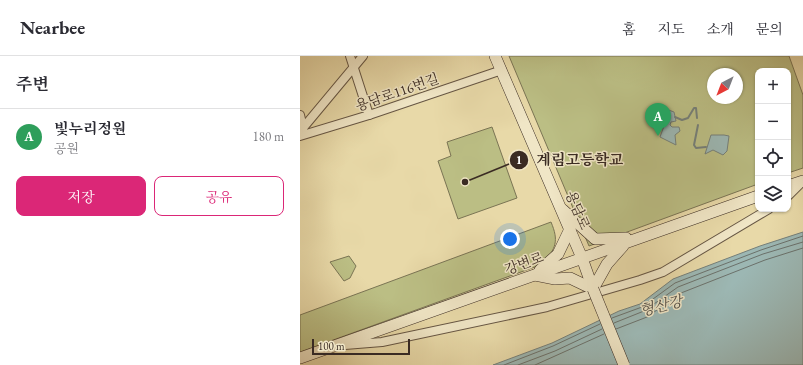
<!DOCTYPE html>
<html lang="ko">
<head>
<meta charset="utf-8">
<style>
	body { margin:0; font-family:"EB Garamond","Noto Serif KR",serif; background:#f2f2f3; color:#2b2b33 }
	.controls { position:absolute; right:12px; top:12px; display:grid; overflow:hidden; border-radius:8px; box-shadow:0 1px 3px #0004 }
	.controls button { width:36px; height:36px; display:grid; place-items:center; padding:0; border:0; border-bottom:1px solid #e1e1e2; background:#fff; color:#2b2b33; font:20px sans-serif }
	.compass { position:absolute; left:407px; top:12px; width:36px; height:36px; border-radius:50%; background:#fff; box-shadow:0 1px 3px #0004; rotate:222deg }
	.scale { position:absolute; left:12px; bottom:10px; width:98px; box-sizing:border-box; padding-left:4px; border:2px solid #3a2b23; border-top:0; font-size:11px; line-height:14px; white-space:nowrap; color:#3a2b23; -webkit-text-stroke:3px #f0e6c6; paint-order:stroke }
	.you { position:absolute; left:210px; top:183px; width:14px; height:14px; margin:-10px; border:3px solid #fff; border-radius:50%; background:#1a73e8; box-shadow:0 0 0 6px #1a73e833 }
	.badge { display:grid; place-items:center; width:26px; height:26px; border-radius:50%; background:#db2777; color:#fff; font-size:13px; font-weight:700 }
	.pin { position:absolute; translate:-50% -33px; filter:drop-shadow(0 1px 2px #0008) }
	.pin::after { content:''; position:absolute; top:21px; width:14px; height:12px; background:inherit; clip-path:polygon(0 0,100% 0,50% 100%) }
	.list { margin:0; padding:0; list-style:none }
	h2 { display:flex; justify-content:space-between; align-items:center; height:52px; margin:0; padding:0 16px; font-size:17px }
	h2 small { font-size:13px; font-weight:400; color:#7c7c81 }
	.list li { display:grid; grid-template-columns:26px 1fr auto; gap:12px; align-items:center; box-sizing:border-box; height:56px; padding:0 16px; border-top:1px solid #e1e1e2 }
	.list b { display:block; font-size:15px; white-space:nowrap }
	.list p { margin:0; font-size:13px; white-space:nowrap; color:#7c7c81 }
	.list em { font-size:13px; font-style:normal; color:#7c7c81 }
	.actions { display:flex; gap:8px; padding:12px 16px }
	.actions a { flex:1; padding:9px 0; border:1px solid #db2777; border-radius:8px; text-align:center; font-size:14px; color:#db2777 }
	.actions .main { background:#db2777; color:#fff }
	.icon { flex:none; width:22px; height:22px; fill:none; stroke:currentColor; stroke-width:2; stroke-linecap:round; stroke-linejoin:round }
	.map { position:relative; flex:none; width:503px; height:309px; overflow:hidden }
	header { display:flex; align-items:center; gap:24px; box-sizing:border-box; height:56px; padding:0 20px; background:#fff; border-bottom:1px solid #e1e1e2 }
	header strong { font-size:19px }
	nav { display:flex; gap:22px; margin-inline-start:auto; font-size:14px }
	main { display:flex }
	aside { flex:1; background:#fff }
	.map>svg:first-child { display:block }
</style>
</head>
<body>
<header>
<strong>Nearbee</strong>
<nav><a>홈</a><a>지도</a><a>소개</a><a>문의</a></nav>
</header>
<main>
<aside>
<h2>주변<small></small></h2>
<ul class="list">
<li><span class="badge" style="background:#2e9e5b">A</span><div><b>빛누리정원</b><p>공원</p></div><em>180 m</em></li>
</ul>
<div class="actions"><a class="main">저장</a><a>공유</a></div>
</aside>
<div class="map">
<svg width="503" height="309" viewBox="0 0 503 309">
	<rect width="100%" height="100%" fill="#e8d9a8"/>
	<filter id="stains"><feTurbulence type="fractalNoise" baseFrequency=".005" numOctaves="4"/><feColorMatrix values="0 0 0 0 .2 0 0 0 0 .09 0 0 0 0 .02 0 0 0 .5 -.17"/></filter>
	<radialGradient id="worn" r=".72"><stop offset=".6" stop-color="#630" stop-opacity="0"/><stop offset="1" stop-color="#630" stop-opacity=".3"/></radialGradient>
	<g fill="#bbbe84" stroke="#7a7454" fill-rule="evenodd">
		<path d="M209 0H489L503 39V112L488 117V15H458V128L289 190ZM413 18H437V42H413Z"/>
		<path d="M192 71 217 142 158 163 138 105 151 100 147 86Z"/>
		<path d="M251 166C259 185 256 192 243 208L0 296V259Z"/>
		<path d="M49 200 56 210 50 222 44 225 30 206Z"/>
	</g>
	<g fill="#9cb7b3" stroke="#757f79">
		<path d="M366 53 374 56 376 65 371 66 370 69 372 71H379L380 75 375 79 376 89 360 81 367 62 363 60Z"/>
		<path d="M411 79H424L429 80 427 95 423 99 413 94 405 98Z"/>
		<path d="M503 176V309H193L252 287 319 255 340 248 373 223 460 190Z"/>
	</g>
	<g fill="none" stroke-linecap="round" stroke-linejoin="round">
		<g stroke="#6b716b" stroke-width="1">
			<path d="M312 262 342 251 375 227 461 194 503 180"/>
			<path d="M314 267 344 255 378 231 463 198 503 186"/>
			<path d="M316 273 347 261 381 237 465 204 503 192"/>
			<path d="M204 309 253 290 300 268"/>
			<path d="M218 309 255 295 302 273"/>
			<path d="M235 309 304 278"/>
		</g>
		<g stroke="#757f79" stroke-width="2">
			<path d="M375 61 382 64 388 62 394 52H396L397 62"/>
			<path d="M398 69 394 89 396 92 406 91"/>
		</g>
		<defs>
			<g id="street">
				<path d="M50 0 69 59"/>
				<path d="M0 59 3 72"/>
				<path d="M0 79 3 72 63 0"/>
				<path d="M0 80 69 59 202 14"/>
				<path d="M488 140 502 126"/>
				<path d="M45 289 82 286 247 251 340 224 363 216 469 153"/>
			</g>
			<g id="secondary">
				<path d="M195 0 282 202 293 233"/>
				<path d="M488 130 503 125"/>
				<path d="M263 154 295 183 326 182"/>
				<path d="M240 214 258 198 270 173"/>
				<path d="M235 219 255 223 270 222 293 233"/>
				<path d="M293 233 307 208 323 190"/>
				<path d="M0 302 458 140"/>
			</g>
		</defs>
		<use href="#street" stroke="#665644" stroke-width="10"/>
		<use href="#secondary" stroke="#3a2b23" stroke-width="12"/>
		<use href="#street" stroke="#f0e6c6" stroke-width="8"/>
		<use href="#secondary" stroke="#f0e6c6" stroke-width="11"/>
		<defs>
			<path id="secondary-bridge" d="M293 233 324 309"/>
		</defs>
		<use href="#secondary-bridge" stroke="#3a2b23" stroke-width="12" stroke-linecap="butt"/>
		<use href="#secondary-bridge" stroke="#f0e6c6" stroke-width="11"/>
	</g>
	<g text-anchor="middle" stroke-width="3" stroke-linejoin="round" paint-order="stroke">
		<g font-size="14" fill="#3a2b23" stroke="#f0e6c6">
			<text transform="translate(97 36) rotate(-19)" y="5">용담로116번길</text>
			<text transform="translate(278 154) rotate(67)" y="5">용담로</text>
			<text transform="translate(224 207) rotate(-20)" y="5">강변로</text>
		</g>
		<g font-size="15" font-style="italic" fill="#524e47" stroke="#f0e6c6">
			<text transform="translate(361 250) rotate(-14)" y="5">형산강</text>
		</g>
	</g>
	<path fill="none" stroke="#3a2b23" stroke-width="1.5" d="M165 126L219 104"/>
	<g fill="#3a2b23" stroke="#f0e6c6" stroke-width="1.5">
		<circle cx="165" cy="126" r="4"/>
		<circle cx="219" cy="104" r="10"/>
	</g>
	<g font-size="12" text-anchor="middle" font-weight="bold" fill="#fff">
		<text x="219" y="108">1</text>
	</g>
	<g font-size="15" text-anchor="middle" font-weight="bold" fill="#3a2b23" stroke="#f0e6c6" stroke-width="3" stroke-linejoin="round" paint-order="stroke">
		<text x="280" y="109">계림고등학교</text>
	</g>
	<rect width="100%" height="100%" filter="url(#stains)"/>
	<rect width="100%" height="100%" fill="url(#worn)"/>
</svg>
<div class="controls">
<button>+</button>
<button>−</button>
<button><svg class="icon" aria-label="locate" viewBox="0 0 24 24"><circle cx="12" cy="12" r="6"/><path d="M12 2v4M12 18v4M2 12h4M18 12h4"/></svg></button>
<button><svg class="icon" aria-label="layers" viewBox="0 0 24 24"><path d="M12 4l9 5-9 5-9-5zM3 14l9 5 9-5"/></svg></button>
</div>
<svg class="compass" viewBox="-18 -18 36 36"><path d="M0-13l5 13h-10z" fill="#e53935"/><path d="M0 13l5-13h-10z" fill="#7c7c81"/></svg>
<div class="scale">100 m</div>
<div class="you"></div>
<div class="pin badge" style="left:358px;top:80px;background:#2e9e5b">A</div>
</div>
</main>
</body>
</html>
